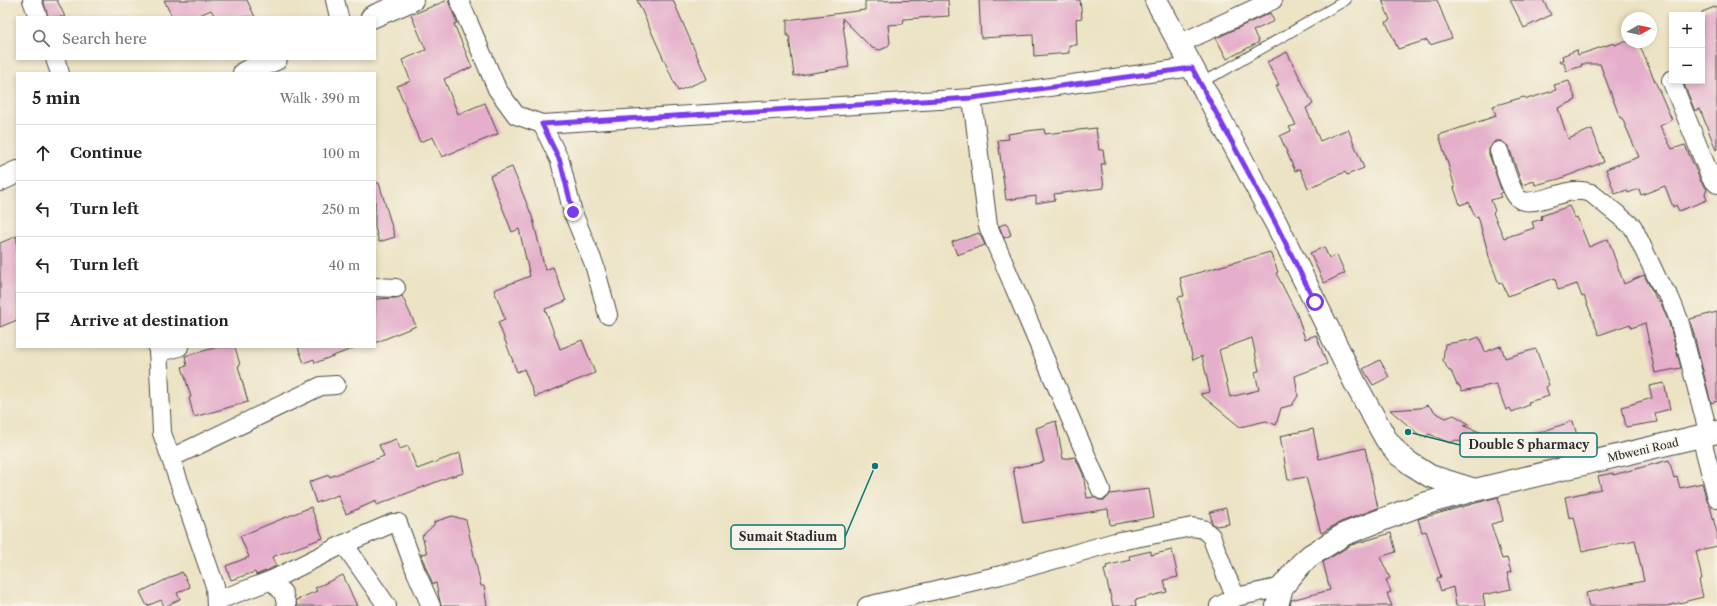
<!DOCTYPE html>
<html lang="en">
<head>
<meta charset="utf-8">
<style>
	body { margin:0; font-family:"Libre Caslon Text",serif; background:#f2f2f2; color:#222 }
	.controls { position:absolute; right:12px; top:12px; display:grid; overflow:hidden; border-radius:0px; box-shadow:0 2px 6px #0003 }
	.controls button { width:36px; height:36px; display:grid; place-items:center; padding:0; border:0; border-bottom:1px solid #e0e0e0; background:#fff; color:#222; font:20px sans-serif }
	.compass { position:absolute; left:1621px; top:12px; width:36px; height:36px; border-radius:50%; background:#fff; box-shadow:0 2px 6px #0003; rotate:81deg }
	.stop { position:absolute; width:12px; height:12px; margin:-9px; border:3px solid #7c3aed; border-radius:50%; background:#fff }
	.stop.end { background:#7c3aed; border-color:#fff; box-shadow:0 1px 4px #0008 }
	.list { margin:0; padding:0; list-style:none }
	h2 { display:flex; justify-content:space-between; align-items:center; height:52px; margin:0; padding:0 16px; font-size:17px }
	h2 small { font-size:13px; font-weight:400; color:#767676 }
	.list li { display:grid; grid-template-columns:26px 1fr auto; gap:12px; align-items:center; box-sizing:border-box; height:56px; padding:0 16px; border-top:1px solid #e0e0e0 }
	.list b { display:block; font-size:15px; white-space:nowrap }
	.list em { font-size:13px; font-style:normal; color:#767676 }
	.icon { flex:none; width:22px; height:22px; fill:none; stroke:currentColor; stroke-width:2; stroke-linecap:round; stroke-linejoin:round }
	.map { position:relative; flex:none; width:1717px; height:606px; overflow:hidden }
	.search { position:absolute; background:#fff; box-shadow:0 2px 6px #0003; left:16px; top:16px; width:360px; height:44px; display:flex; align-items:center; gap:10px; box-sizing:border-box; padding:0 14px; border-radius:0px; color:#767676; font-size:15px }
	.panel { position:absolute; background:#fff; box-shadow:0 2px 6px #0003; left:16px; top:72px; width:360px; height:276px; border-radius:0px }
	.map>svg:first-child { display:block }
</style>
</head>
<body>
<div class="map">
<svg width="1717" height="606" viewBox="0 0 1717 606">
	<rect width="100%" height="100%" fill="#f7f3e8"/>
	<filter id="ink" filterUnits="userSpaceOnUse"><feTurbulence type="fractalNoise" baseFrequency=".025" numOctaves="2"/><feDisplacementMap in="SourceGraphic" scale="8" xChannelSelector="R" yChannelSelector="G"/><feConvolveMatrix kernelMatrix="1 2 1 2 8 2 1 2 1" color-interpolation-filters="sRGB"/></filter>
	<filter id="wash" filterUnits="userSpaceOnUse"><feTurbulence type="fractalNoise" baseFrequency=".012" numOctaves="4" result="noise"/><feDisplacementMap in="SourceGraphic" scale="16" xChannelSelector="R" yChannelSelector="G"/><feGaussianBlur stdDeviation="0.9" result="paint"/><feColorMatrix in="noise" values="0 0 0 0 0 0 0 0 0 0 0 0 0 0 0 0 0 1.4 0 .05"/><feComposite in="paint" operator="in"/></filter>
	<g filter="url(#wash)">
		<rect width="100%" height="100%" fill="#ece3c4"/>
		<g id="blocks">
			<g fill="#e5aeca" fill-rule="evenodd">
				<path d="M43 0H57L65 17H48Z"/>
				<path d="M164 0H247L255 17H215L211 10 195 17H172Z"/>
				<path d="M448 0 457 23 454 24 472 67 444 79 458 114 485 103 498 134 442 157 433 137 420 142 397 86 411 81 402 60 426 50 411 15Z"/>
				<path d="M637 0H673L707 79 678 91Z"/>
				<path d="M948 0 949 16 904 19 903 24 888 25 890 43 887 47 880 50 872 48 842 18 849 67 794 76 789 36H787V20L865 10V1Z"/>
				<path d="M979 0H1080L1082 18 1076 19 1077 45H1069V53L1034 56 1033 35 981 38Z"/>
				<path d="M1382 0H1437L1452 38 1430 45 1427 40 1398 49 1386 22 1390 20Z"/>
				<path d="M1510 0H1543L1551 15 1524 28Z"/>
				<path d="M1717 6V149L1716 150 1700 109 1695 111 1684 84 1686 81H1702V12Z"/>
				<path d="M1270 13 1274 21 1253 31 1259 42 1227 59 1216 38Z"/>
				<path d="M1622 42H1638L1672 120 1660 126 1672 149 1685 145 1701 182 1707 189 1705 194 1707 200 1679 211 1676 205 1673 207 1665 186 1641 195 1639 189 1628 193 1627 190 1615 194 1606 169 1639 157 1622 118H1620L1600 64H1581L1582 66 1566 71 1564 63H1560L1559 61 1563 60 1562 56 1577 50 1578 55 1614 43 1615 45Z"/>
				<path d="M1287 52 1313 104 1306 108 1320 141 1348 129 1364 168 1347 175 1345 172 1308 188 1300 169 1295 171 1280 136 1291 131 1289 127 1296 125 1276 86 1279 85 1267 62Z"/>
				<path d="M1569 81 1576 100 1558 108 1568 139 1592 129 1604 162 1559 179 1535 185 1534 181 1522 185 1509 147 1501 141H1495L1489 149V154L1502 192 1499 194 1501 197 1491 200 1495 211 1493 213 1504 238 1534 228 1532 222 1542 219 1541 216 1569 206 1575 218 1577 217 1589 247 1608 239 1624 284 1644 275 1657 300 1661 303 1669 323 1681 368 1655 373 1645 323 1631 328 1630 324 1599 335 1584 296 1582 297 1577 284 1558 290 1555 278 1508 296 1502 283 1499 284 1490 260 1478 216 1475 217 1469 202 1460 205 1454 188 1455 187 1439 135 1496 116 1493 106 1524 97 1527 99 1556 90 1554 85Z"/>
				<path d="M1096 128 1099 150H1103L1105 164H1101L1104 188 1054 194 1055 200 1036 203V196L1006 200 998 140 1009 139 1008 134 1027 131 1044 129 1045 134Z"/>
				<path d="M512 167 533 219 545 270 553 267 566 301 545 309 560 349 582 340 595 373 535 397 524 369 517 372 498 322 505 319 494 290 530 276 519 229 512 232 490 176Z"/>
				<path d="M375 183H379L395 237 379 242 375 227Z"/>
				<path d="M1007 223 1011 235 1004 238 999 226Z"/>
				<path d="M979 233 985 245 957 255 952 242Z"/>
				<path d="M17 236V320L0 327V243Z"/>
				<path d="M1324 247 1329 258 1337 255 1345 273 1324 283 1310 253Z"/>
				<path d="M1270 252 1278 272 1276 273 1297 314 1305 339 1316 335 1327 364 1295 376 1298 396 1292 405 1281 408 1276 425 1266 421 1240 427 1200 394 1210 392 1202 356 1193 360 1178 297 1184 296 1180 278ZM1252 338 1259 371 1255 372 1259 390 1230 397 1219 350Z"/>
				<path d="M402 296 416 326 375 343V299L396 298Z"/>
				<path d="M1717 312V401L1711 403 1690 319Z"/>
				<path d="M1479 337 1485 352 1501 346 1505 358 1536 349 1549 385 1546 387 1549 396 1528 402 1529 405 1512 412 1510 408 1506 410 1496 384 1462 391 1459 385H1457L1451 371H1449L1443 360 1445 344 1471 340Z"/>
				<path d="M218 347H235L240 365 238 366 248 402 194 417 189 398 191 397 182 367 187 366 185 356Z"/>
				<path d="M298 347H354V348L315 363 314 359 304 363Z"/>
				<path d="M1380 360 1389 377 1373 385 1363 369Z"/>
				<path d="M1664 383 1670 409 1655 413 1657 422 1626 427 1622 407 1652 398 1649 386Z"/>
				<path d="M1428 405 1436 413 1446 418 1454 415 1469 424 1464 426 1493 437 1491 451 1479 446 1477 448 1456 440 1450 443 1429 434 1424 439 1390 410 1420 408Z"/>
				<path d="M1056 421 1063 459 1075 457 1083 474 1087 498 1094 497 1099 500H1105L1110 494 1149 489 1154 517 1110 525 1108 509 1023 523 1013 468 1044 462 1036 428Z"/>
				<path d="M1573 421 1578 439 1534 454 1529 436Z"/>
				<path d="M1313 429 1319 459 1365 448 1378 508 1341 522 1321 533 1306 477 1288 480 1280 436Z"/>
				<path d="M396 439 400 449 408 446 417 469 460 453 464 473 449 477 377 505 376 501 346 514 338 495 316 503 309 482 329 475 330 477 384 456 379 445Z"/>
				<path d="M1669 460 1674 478 1677 477 1680 488 1702 483 1707 501 1710 506 1717 533V546L1696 551 1702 579 1699 580 1703 597 1667 606H1589L1586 593 1644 581 1635 540 1582 552 1574 517 1569 518 1565 497 1601 489 1598 476 1613 473V475Z"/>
				<path d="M1498 497 1503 521 1491 524 1502 559 1507 558 1511 572 1507 573 1511 589 1483 595 1485 606H1456L1453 587 1441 591 1437 578 1441 577 1426 531 1422 532 1418 519Z"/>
				<path d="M311 507 323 538 272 557 276 566 268 570 256 575 255 572 231 580 226 566 249 557 240 536Z"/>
				<path d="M1226 508 1229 524 1216 526 1212 523 1210 512Z"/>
				<path d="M452 516 466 520 481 586H484L487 606H441L436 583 433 584 426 568 421 554 427 553 422 536 434 525V522Z"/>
				<path d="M1391 533 1396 552 1380 557 1390 578 1386 580 1391 592 1387 594 1392 606H1290L1291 600 1330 590 1323 562 1351 545Z"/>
				<path d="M1172 550 1178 577 1164 580 1167 592 1135 600 1136 606H1113L1104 570 1107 569 1106 566 1130 560 1129 556 1151 551V555Z"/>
				<path d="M182 572 190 587 177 593 180 599 166 606H164L161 600 147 606 140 592Z"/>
				<path d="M343 575 357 606H297L296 600 317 591 315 588Z"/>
			</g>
		</g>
	</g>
	<g filter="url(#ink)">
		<use href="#blocks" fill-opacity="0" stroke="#484742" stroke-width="1"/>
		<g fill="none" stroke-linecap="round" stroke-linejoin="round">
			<defs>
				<path id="service" d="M1200 82 1220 73 1346 0"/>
				<g id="minor">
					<path d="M32 0 38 17"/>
					<path d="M335 0 339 17"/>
					<path d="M459 0 497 89 516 115 542 124 972 98 1192 67"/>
					<path d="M1179 44 1273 0"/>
					<path d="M55 59 60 73"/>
					<path d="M1671 80 1711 178 1717 184"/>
					<path d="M972 98 988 226 1101 490"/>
					<path d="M542 124 560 161 573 213 594 264 608 315"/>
					<path d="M1499 151C1503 162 1510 190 1518 198 1529 209 1561 191 1575 191 1581 190 1585 191 1591 193L1633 227 1659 282 1670 298 1679 320 1709 435"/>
					<path d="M375 287 396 288"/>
					<path d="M158 347 162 433 215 586 216 606"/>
					<path d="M158 353 179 347"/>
					<path d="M1701 436 1717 498"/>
					<path d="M171 458 321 386 336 385"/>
					<path d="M344 544 393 523H398L416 572 431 606"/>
					<path d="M272 580 283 593 287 606"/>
					<path d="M216 601 272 580 344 544 387 606"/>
					<path d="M867 606 1001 575 1115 542 1192 527 1203 529 1211 536 1225 573 1236 597"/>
					<path d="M1219 606 1236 597 1282 587"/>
				</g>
				<g id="tertiary">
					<path d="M1156 0 1277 225 1356 385 1386 439 1399 455 1411 464 1430 476 1475 490"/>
					<path d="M372 17 412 0"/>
					<path d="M244 73 276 59"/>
					<path d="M0 180 17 172"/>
					<path d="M1277 606 1282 587 1301 564 1311 555 1345 534 1423 504 1475 490 1717 432"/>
				</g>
			</defs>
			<use href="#service" stroke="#484742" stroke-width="11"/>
			<use href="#minor" stroke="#484742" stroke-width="20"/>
			<use href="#tertiary" stroke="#484742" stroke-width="24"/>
			<use href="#service" stroke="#fff" stroke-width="9"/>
			<use href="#minor" stroke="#fff" stroke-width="18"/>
			<use href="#tertiary" stroke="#fff" stroke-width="22"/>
		</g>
	</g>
	<g fill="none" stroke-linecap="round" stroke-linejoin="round" filter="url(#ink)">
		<path stroke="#7c3aed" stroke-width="5" d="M573 212 560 161 542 124 972 98 1192 68 1276 224 1315 302"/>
	</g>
	<g text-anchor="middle" stroke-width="3" stroke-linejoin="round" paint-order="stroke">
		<g font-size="11" fill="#2b2b2b" stroke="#f7f3e8">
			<text transform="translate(1643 450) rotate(-13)" y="4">Mbweni Road</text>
		</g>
	</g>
	<path fill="none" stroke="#0f766e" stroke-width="1.5" d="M1408 432L1460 445M875 466L845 537"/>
	<g fill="#0f766e" stroke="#f7f3e8" stroke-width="1.5">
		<circle cx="1408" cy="432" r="4"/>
		<circle cx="875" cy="466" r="4"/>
	</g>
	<g fill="#f7f3e8" stroke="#0f766e" stroke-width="1.5">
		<rect x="1460" y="433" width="137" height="24" rx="4"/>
		<rect x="731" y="525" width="114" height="24" rx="4"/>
	</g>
	<g font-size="12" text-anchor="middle" font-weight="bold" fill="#2b2b2b">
		<text x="1529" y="449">Double S pharmacy</text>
		<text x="788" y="541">Sumait Stadium</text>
	</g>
</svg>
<div class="controls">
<button>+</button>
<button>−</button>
</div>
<svg class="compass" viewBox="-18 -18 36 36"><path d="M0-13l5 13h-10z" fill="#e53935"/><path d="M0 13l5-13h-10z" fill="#767676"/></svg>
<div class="stop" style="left:1315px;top:302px"></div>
<div class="stop end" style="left:573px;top:212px"></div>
<div class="search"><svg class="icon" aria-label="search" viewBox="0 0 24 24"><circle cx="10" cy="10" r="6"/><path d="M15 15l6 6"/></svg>Search here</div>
<section class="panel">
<h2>5 min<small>Walk · 390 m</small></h2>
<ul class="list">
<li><svg class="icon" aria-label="ahead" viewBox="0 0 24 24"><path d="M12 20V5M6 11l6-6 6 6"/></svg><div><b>Continue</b></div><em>100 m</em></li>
<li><svg class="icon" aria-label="left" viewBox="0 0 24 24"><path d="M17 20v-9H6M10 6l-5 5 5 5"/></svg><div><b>Turn left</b></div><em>250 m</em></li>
<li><svg class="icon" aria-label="left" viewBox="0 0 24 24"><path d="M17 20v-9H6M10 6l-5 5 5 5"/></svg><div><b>Turn left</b></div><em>40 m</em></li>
<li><svg class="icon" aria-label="arrive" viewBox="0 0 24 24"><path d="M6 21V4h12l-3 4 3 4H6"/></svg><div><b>Arrive at destination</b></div></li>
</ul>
</section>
</div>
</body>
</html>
